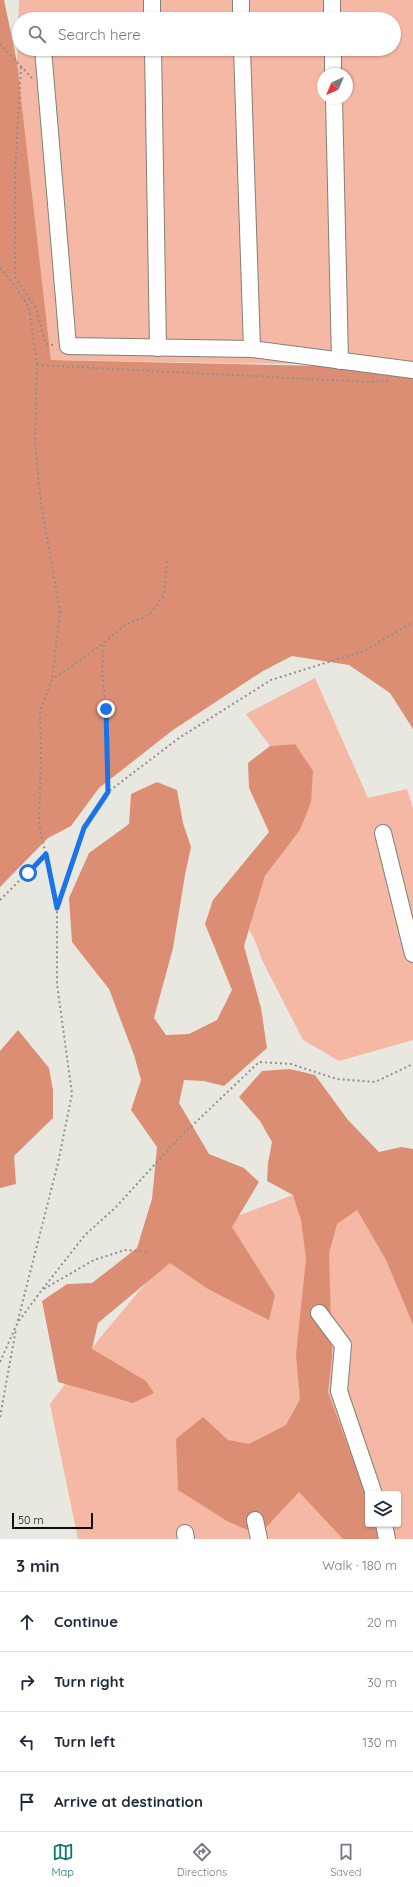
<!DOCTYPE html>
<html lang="en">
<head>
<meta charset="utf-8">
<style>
	body { margin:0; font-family:Quicksand,sans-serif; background:#f6f6f7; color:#1f2937 }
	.controls { position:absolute; right:12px; bottom:12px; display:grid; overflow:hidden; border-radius:4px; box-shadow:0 1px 3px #0004 }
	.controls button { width:36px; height:36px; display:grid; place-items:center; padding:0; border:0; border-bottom:1px solid #e0e1e3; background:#fff; color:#1f2937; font:20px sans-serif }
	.compass { position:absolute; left:317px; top:68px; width:36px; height:36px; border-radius:50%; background:#fff; box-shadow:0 1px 3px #0004; rotate:224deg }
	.scale { position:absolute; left:12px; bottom:10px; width:81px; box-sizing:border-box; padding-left:4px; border:2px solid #0e0d0b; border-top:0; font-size:11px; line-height:14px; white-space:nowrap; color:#0e0d0b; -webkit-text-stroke:3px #e9e8e0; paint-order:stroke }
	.stop { position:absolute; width:12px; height:12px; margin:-9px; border:3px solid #1a73e8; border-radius:50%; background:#fff }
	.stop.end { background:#1a73e8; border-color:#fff; box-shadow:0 1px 4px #0008 }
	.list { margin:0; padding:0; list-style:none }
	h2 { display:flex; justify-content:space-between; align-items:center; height:52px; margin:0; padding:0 16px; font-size:17px }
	h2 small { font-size:13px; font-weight:400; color:#747a83 }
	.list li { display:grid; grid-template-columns:26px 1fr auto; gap:12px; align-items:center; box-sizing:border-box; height:60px; padding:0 16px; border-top:1px solid #e0e1e3 }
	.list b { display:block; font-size:15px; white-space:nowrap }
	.list em { font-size:13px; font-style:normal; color:#747a83 }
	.icon { flex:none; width:22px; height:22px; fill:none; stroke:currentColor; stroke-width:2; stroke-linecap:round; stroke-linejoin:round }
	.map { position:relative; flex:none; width:413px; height:1539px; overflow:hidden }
	.search { position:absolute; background:#fff; box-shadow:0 1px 3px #0004; left:12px; right:12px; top:12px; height:44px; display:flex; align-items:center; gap:10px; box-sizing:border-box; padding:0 14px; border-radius:22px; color:#747a83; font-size:15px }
	.sheet { height:292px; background:#fff }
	nav { display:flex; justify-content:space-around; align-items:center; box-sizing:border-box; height:56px; border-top:1px solid #e0e1e3; background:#fff; font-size:11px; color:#747a83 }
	nav a { display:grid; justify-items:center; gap:2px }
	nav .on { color:#0f766e }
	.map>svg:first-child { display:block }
</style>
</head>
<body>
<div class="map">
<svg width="413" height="1539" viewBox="0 0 413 1539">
	<rect width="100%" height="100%" fill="#e9e8e0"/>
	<g fill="#f4b8a4" fill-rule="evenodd">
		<path d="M19 0H413V366L51 360 17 62ZM19 19H394V49H19ZM323 74H347V98H323Z"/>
		<path d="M315 678 368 798 407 789 413 808V1040L339 1061 303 1040 262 960 254 938 249 930 265 876 300 830 295 744 270 746 246 714Z"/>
		<path d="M293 1195 357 1210 386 1260 413 1325V1539H78L50 1404 99 1339 151 1277 229 1219ZM368 1494H398V1524H368Z"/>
	</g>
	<g fill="#dc8e74">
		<path d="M0 0H4L17 62 51 360 413 368V729L390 693 349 665 292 656 263 671 173 730 99 788 71 826 48 838 0 887Z"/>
		<path d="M295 744 313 771 311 802 300 830 265 876 244 946 261 1008 267 1048 224 1086 204 1081 184 1080 179 1103 209 1154 244 1168 259 1182 232 1227 275 1295 269 1320 208 1289 170 1263 98 1323 92 1349 146 1381 154 1393 133 1403 58 1382 42 1301 67 1284 92 1283 137 1248 152 1199 157 1147 131 1110 141 1080 134 1055 109 989 72 942 69 898 89 853 129 824 131 794 157 782 177 790 183 823 191 847 185 875 173 948 154 1018 166 1035 189 1034 217 1020 232 990 205 924 213 900 269 832 249 788 248 763 270 746Z"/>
		<path d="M18 1030 49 1068 53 1090V1118L14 1156 16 1184 0 1188V1051Z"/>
		<path d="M290 1069 315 1075 348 1120 379 1152 401 1147 413 1149V1325L386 1260 357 1210 337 1224 329 1253 332 1356 328 1392 368 1501V1524H377L379 1539H343L299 1492 259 1535 227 1521 178 1490 176 1439 203 1417 228 1440 249 1444 286 1425 300 1399 296 1355 306 1259 301 1220 293 1195 267 1181 268 1163 272 1142 260 1121 239 1097 262 1071Z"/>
	</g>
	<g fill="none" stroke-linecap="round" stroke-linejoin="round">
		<defs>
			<g id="minor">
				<path d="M152 0V19"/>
				<path d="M241 0V19"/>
				<path d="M332 0V19"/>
				<path d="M43 49 68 346 252 349 413 370"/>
				<path d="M153 49 158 348"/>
				<path d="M242 49 252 349"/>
				<path d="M333 49V74"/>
				<path d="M334 98 340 361"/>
				<path d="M383 833 413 954"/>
				<path d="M319 1313 343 1345 339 1391 374 1494"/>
				<path d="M255 1520 259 1539"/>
				<path d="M384 1524 387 1539"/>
				<path d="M185 1533 186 1539"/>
			</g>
		</defs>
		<use href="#minor" stroke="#818078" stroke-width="18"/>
		<g stroke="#908f89" stroke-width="2" stroke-dasharray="2 3" stroke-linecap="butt">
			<path d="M0 44 32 78"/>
			<path d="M21 67 15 174V277L36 309 46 344 54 345"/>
			<path d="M0 268 10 279 29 307 37 365 35 444 41 503 60 612 52 680"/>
			<path d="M37 365 369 382 388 381"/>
			<path d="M108 792 106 709 102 673 104 643 126 624 149 615 164 595 167 561"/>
			<path d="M0 900 46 854"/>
			<path d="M57 907 39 823 41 755 40 711 52 680 104 643"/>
			<path d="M44 1289 94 1260 125 1250 150 1252"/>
			<path d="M19 1321 41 1291 85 1235 116 1207 177 1140 259 1062 291 1064 337 1079 375 1082 413 1064"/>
			<path d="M0 1362 17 1324 58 1163 72 1094 57 984V908L84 828 108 792 179 738 271 680 364 651 413 622"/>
			<path d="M0 1417 16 1329"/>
		</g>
		<use href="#minor" stroke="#fff" stroke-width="16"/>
	</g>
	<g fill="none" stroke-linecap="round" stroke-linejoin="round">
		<path stroke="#1a73e8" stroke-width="5" d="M28 873 46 854 57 908 84 828 108 792 106 709"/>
	</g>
</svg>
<div class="controls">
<button><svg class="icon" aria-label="layers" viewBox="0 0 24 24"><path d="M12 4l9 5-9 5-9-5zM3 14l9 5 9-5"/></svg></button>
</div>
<svg class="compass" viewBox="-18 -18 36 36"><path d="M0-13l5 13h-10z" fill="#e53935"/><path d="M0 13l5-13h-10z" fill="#747a83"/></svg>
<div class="scale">50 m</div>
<div class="stop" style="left:28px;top:873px"></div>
<div class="stop end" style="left:106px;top:709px"></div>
<div class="search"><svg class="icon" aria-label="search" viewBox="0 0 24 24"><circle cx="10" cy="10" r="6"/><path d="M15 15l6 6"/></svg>Search here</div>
</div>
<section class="sheet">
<h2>3 min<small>Walk · 180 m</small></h2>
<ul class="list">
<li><svg class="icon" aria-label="ahead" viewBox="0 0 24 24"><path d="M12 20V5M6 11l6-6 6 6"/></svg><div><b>Continue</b></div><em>20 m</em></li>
<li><svg class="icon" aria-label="right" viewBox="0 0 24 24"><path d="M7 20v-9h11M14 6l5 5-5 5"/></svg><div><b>Turn right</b></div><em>30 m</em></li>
<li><svg class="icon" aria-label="left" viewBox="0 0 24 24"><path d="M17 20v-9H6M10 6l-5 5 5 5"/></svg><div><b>Turn left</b></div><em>130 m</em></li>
<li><svg class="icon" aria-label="arrive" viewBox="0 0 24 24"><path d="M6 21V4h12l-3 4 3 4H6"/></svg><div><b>Arrive at destination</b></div></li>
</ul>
</section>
<nav>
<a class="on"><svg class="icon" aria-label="map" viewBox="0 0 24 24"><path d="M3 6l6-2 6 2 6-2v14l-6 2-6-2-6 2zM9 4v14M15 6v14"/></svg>Map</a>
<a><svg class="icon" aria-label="directions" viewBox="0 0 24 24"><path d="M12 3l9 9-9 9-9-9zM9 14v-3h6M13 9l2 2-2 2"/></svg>Directions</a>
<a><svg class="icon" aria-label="saved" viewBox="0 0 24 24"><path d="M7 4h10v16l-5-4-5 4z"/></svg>Saved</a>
</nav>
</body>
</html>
